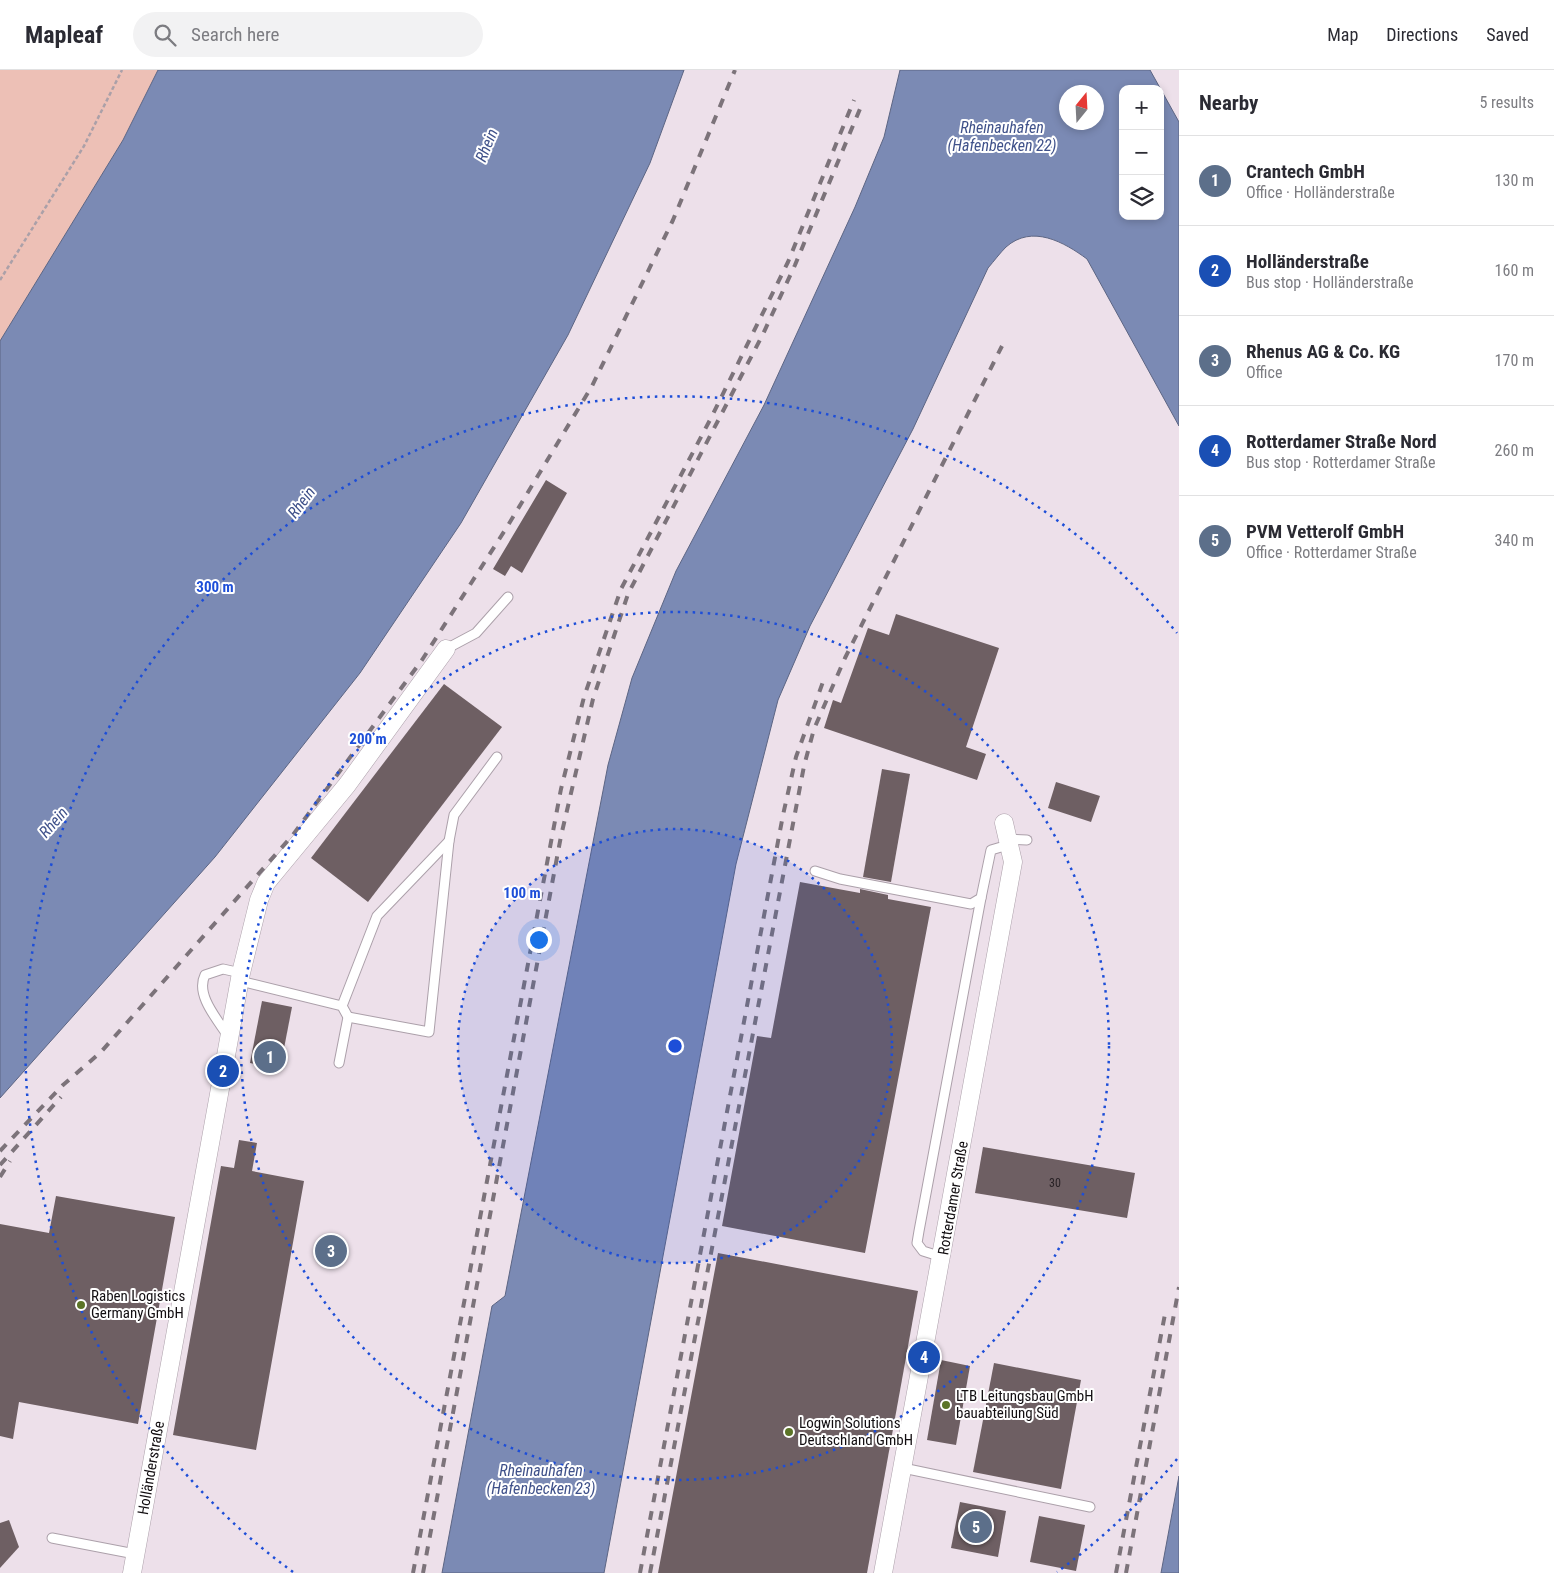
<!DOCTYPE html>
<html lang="en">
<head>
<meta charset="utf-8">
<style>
	body { margin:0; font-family:"Roboto Condensed",sans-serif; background:#f2f2f3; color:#2b2b33 }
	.controls { position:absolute; right:15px; top:15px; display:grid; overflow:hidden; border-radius:10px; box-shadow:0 2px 8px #0003 }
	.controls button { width:45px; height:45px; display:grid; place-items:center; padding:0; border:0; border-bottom:1px solid #e1e1e2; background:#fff; color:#2b2b33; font:25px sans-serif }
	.compass { position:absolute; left:1059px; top:15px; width:45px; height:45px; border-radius:50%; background:#fff; box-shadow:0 2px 8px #0003; rotate:18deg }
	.you { position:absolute; left:538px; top:869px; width:18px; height:18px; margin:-12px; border:4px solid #fff; border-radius:50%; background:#1a73e8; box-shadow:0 0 0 8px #1a73e833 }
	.badge { display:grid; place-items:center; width:32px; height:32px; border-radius:50%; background:#db2777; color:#fff; font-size:16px; font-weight:700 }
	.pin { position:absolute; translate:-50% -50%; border:2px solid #fff; box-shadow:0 1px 5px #0006 }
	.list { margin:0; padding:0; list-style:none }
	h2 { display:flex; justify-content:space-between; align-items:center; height:65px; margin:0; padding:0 20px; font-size:21px }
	h2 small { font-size:16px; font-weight:400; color:#7c7c81 }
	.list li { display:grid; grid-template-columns:32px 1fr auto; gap:15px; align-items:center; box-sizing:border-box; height:90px; padding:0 20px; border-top:1px solid #e1e1e2 }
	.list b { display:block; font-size:19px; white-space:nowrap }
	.list p { margin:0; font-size:16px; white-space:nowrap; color:#7c7c81 }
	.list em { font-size:16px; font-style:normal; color:#7c7c81 }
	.icon { flex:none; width:28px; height:28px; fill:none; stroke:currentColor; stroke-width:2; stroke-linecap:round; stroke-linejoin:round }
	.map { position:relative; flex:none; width:1179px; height:1503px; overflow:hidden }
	header { display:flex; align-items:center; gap:30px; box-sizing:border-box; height:70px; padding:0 25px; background:#fff; border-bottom:1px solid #e1e1e2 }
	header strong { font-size:24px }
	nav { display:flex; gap:28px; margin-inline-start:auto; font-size:18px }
	.search { width:350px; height:45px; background:#f2f2f3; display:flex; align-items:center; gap:12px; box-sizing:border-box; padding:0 18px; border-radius:28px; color:#7c7c81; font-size:19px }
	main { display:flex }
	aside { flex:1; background:#fff }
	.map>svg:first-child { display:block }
</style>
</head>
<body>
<header>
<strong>Mapleaf</strong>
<div class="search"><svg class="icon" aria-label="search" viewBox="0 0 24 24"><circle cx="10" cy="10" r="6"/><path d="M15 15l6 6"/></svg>Search here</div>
<nav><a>Map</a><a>Directions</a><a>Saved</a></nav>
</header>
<main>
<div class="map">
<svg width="1179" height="1503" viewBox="0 0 1179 1503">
	<rect width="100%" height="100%" fill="#ede0ea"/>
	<path fill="#edc0b6" d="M0 0H158L123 70 0 271Z"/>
	<g fill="#7b8ab4" stroke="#5c6583" fill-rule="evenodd">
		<path d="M158 0H684L650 93 568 265 461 453 360 603 215 787 0 1028V271L123 70Z"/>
		<path d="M900 0H1150L1179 52V356L1087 189C1064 172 1032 154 1006 177 1000 183 994 191 988 198L913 359 810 556 778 630 736 794 604 1503H442L492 1236 505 1226 608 695 632 608 676 501 764 335 855 137 884 67ZM1123 19H1160V146H1123ZM1096 22V52H1066V22Z"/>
		<path d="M1179 1406V1503H1161Z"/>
	</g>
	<g fill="#6e5f63">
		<path d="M546 410 567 423 522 503 511 496 505 506 493 499Z"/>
		<path d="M896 544 999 578 966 677 986 684 977 710 824 658 833 630 841 633 868 558 889 565Z"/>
		<path d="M444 614 502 657 368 832 311 788Z"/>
		<path d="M882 699 910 704 891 812 863 807Z"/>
		<path d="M1056 712 1100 726 1091 752 1048 738Z"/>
		<path d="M800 812 860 823V819L888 825V829L931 837 865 1183 722 1156 757 966 771 968Z"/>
		<path d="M262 931 292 937 280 999 250 993Z"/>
		<path d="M239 1070 257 1073 252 1101 304 1111 256 1380 173 1365 221 1096 234 1098Z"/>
		<path d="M983 1077 1135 1103 1127 1148 975 1123Z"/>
		<path d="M56 1126 175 1147 138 1354 19 1332 13 1369 0 1366V1154L49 1163Z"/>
		<path d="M718 1183 918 1221 867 1503H658Z"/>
		<path d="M941 1290 970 1296 956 1375 927 1370Z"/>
		<path d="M994 1293 1081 1310 1061 1419 973 1402Z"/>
		<path d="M960 1432 1006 1441 998 1487 951 1478Z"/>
		<path d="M1039 1446 1085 1455 1076 1501 1030 1492Z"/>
		<path d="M9 1450 19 1477 0 1498V1453Z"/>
	</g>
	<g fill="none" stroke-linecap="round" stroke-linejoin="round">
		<defs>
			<g id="lane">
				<path d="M446 579 476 563 508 527"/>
				<path d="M1007 769 1027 770"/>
				<path d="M815 801 840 809 971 834 981 828 991 780 1008 775"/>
				<path d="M240 911 342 936 348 947 339 993"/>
				<path d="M342 936 377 846 449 771"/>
				<path d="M348 947 429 962 449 771 454 745 497 687"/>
				<path d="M228 966C218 950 195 925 205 905L223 899 241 903"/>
				<path d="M942 1187 923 1181 917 1173 919 1161 981 828"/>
				<path d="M903 1398 1090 1437"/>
				<path d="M52 1468 135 1484"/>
			</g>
			<g id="street">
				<path d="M132 1503 241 903 259 830 266 813 347 715 446 579"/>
				<path d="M883 1503 1013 792 1004 753"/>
			</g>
		</defs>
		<use href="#lane" stroke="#aca0aa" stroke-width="11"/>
		<use href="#street" stroke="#aca0aa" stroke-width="19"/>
		<path stroke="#aba0a8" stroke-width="2.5" stroke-dasharray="4 2.5" stroke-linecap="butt" d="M0 210 84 76 122 0"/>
		<use href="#lane" stroke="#fff" stroke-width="9"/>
		<use href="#street" stroke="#fff" stroke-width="18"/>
		<g stroke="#7c737a" stroke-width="4" stroke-dasharray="9 9" stroke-linecap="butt">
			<path d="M0 1081 63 1015 101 982 292 766 422 590 507 457 592 316 673 150 735 0"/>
			<path d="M0 1095 61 1027"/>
			<path d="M0 1107 10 1091"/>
			<path d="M413 1503 561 719 584 627 621 519 711 348 788 192 854 30"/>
			<path d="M423 1503 561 766 593 629 628 524 763 264 795 195 862 34"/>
			<path d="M640 1503 783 745 796 687 824 609"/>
			<path d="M650 1503 804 696 814 659 845 588 1002 276"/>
			<path d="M1116 1503 1165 1244"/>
			<path d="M1126 1503 1179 1217"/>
		</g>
	</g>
	<circle cx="675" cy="976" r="217" fill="#1d4ed8" fill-opacity=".12"/>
	<g fill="none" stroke="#1d4ed8" stroke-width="2.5" stroke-dasharray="2.5 5">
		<circle cx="675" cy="976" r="217"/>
		<circle cx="675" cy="976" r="434"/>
		<path d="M1177 1389A650 650 0 0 1 1057 1502M293 1502A650 650 0 1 1 1177 563"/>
	</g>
	<g fill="#5b7427" stroke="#fff" stroke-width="2">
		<circle cx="81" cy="1235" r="5"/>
		<circle cx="946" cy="1335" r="5"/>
		<circle cx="789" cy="1362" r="5"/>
	</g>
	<g text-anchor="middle" stroke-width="4" stroke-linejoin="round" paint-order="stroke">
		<g font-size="12" fill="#292226">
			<text x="1055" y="1117">30</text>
		</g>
		<g font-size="15" fill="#120e11" stroke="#fff">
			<text transform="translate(953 1128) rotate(-80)" y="5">Rotterdamer Straße</text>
			<text transform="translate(151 1398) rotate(-80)" y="5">Holländerstraße</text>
		</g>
		<g font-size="15" fill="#120e11" stroke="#fff" text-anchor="start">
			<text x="91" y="1231">Raben Logistics<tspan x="91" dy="17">Germany GmbH</tspan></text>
			<text x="956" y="1331">LTB Leitungsbau GmbH<tspan x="956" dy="17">bauabteilung Süd</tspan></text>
			<text x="799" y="1358">Logwin Solutions<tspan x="799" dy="17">Deutschland GmbH</tspan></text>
		</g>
		<g font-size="16" font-style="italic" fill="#3f518a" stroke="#fff">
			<text x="1002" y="63">Rheinauhafen<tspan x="1002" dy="18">(Hafenbecken 22)</tspan></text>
			<text transform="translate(486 75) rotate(-68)" y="6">Rhein</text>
			<text transform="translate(301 432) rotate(-53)" y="6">Rhein</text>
			<text transform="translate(53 752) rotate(-49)" y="6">Rhein</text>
			<text x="541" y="1406">Rheinauhafen<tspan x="541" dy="18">(Hafenbecken 23)</tspan></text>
		</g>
	</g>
	<circle cx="675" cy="976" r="8" fill="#1d4ed8" stroke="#fff" stroke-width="2.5"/>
	<g font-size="15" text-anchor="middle" font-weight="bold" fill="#1d4ed8" stroke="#fff" stroke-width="4" stroke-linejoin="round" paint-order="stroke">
		<text x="215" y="522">300 m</text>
		<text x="368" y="674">200 m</text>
		<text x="522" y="828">100 m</text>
	</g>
</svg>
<div class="controls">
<button>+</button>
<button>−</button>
<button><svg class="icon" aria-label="layers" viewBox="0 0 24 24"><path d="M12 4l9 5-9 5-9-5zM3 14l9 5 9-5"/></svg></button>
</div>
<svg class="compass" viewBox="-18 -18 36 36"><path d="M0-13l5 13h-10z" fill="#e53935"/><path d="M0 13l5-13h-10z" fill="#7c7c81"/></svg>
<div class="you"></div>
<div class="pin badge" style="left:270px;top:987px;background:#5c6f8a">1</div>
<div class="pin badge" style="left:223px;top:1001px;background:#1a4fb4">2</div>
<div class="pin badge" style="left:331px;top:1181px;background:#5c6f8a">3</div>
<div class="pin badge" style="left:924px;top:1287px;background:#1a4fb4">4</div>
<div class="pin badge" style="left:976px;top:1457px;background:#5c6f8a">5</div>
</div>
<aside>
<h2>Nearby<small>5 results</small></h2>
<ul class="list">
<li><span class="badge" style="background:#5c6f8a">1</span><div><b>Crantech GmbH</b><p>Office · Holländerstraße</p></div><em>130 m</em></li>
<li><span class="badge" style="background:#1a4fb4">2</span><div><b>Holländerstraße</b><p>Bus stop · Holländerstraße</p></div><em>160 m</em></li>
<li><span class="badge" style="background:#5c6f8a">3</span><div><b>Rhenus AG &amp; Co. KG</b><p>Office</p></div><em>170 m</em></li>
<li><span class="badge" style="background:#1a4fb4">4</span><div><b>Rotterdamer Straße Nord</b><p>Bus stop · Rotterdamer Straße</p></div><em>260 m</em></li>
<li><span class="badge" style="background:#5c6f8a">5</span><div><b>PVM Vetterolf GmbH</b><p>Office · Rotterdamer Straße</p></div><em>340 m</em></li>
</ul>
</aside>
</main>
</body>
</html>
